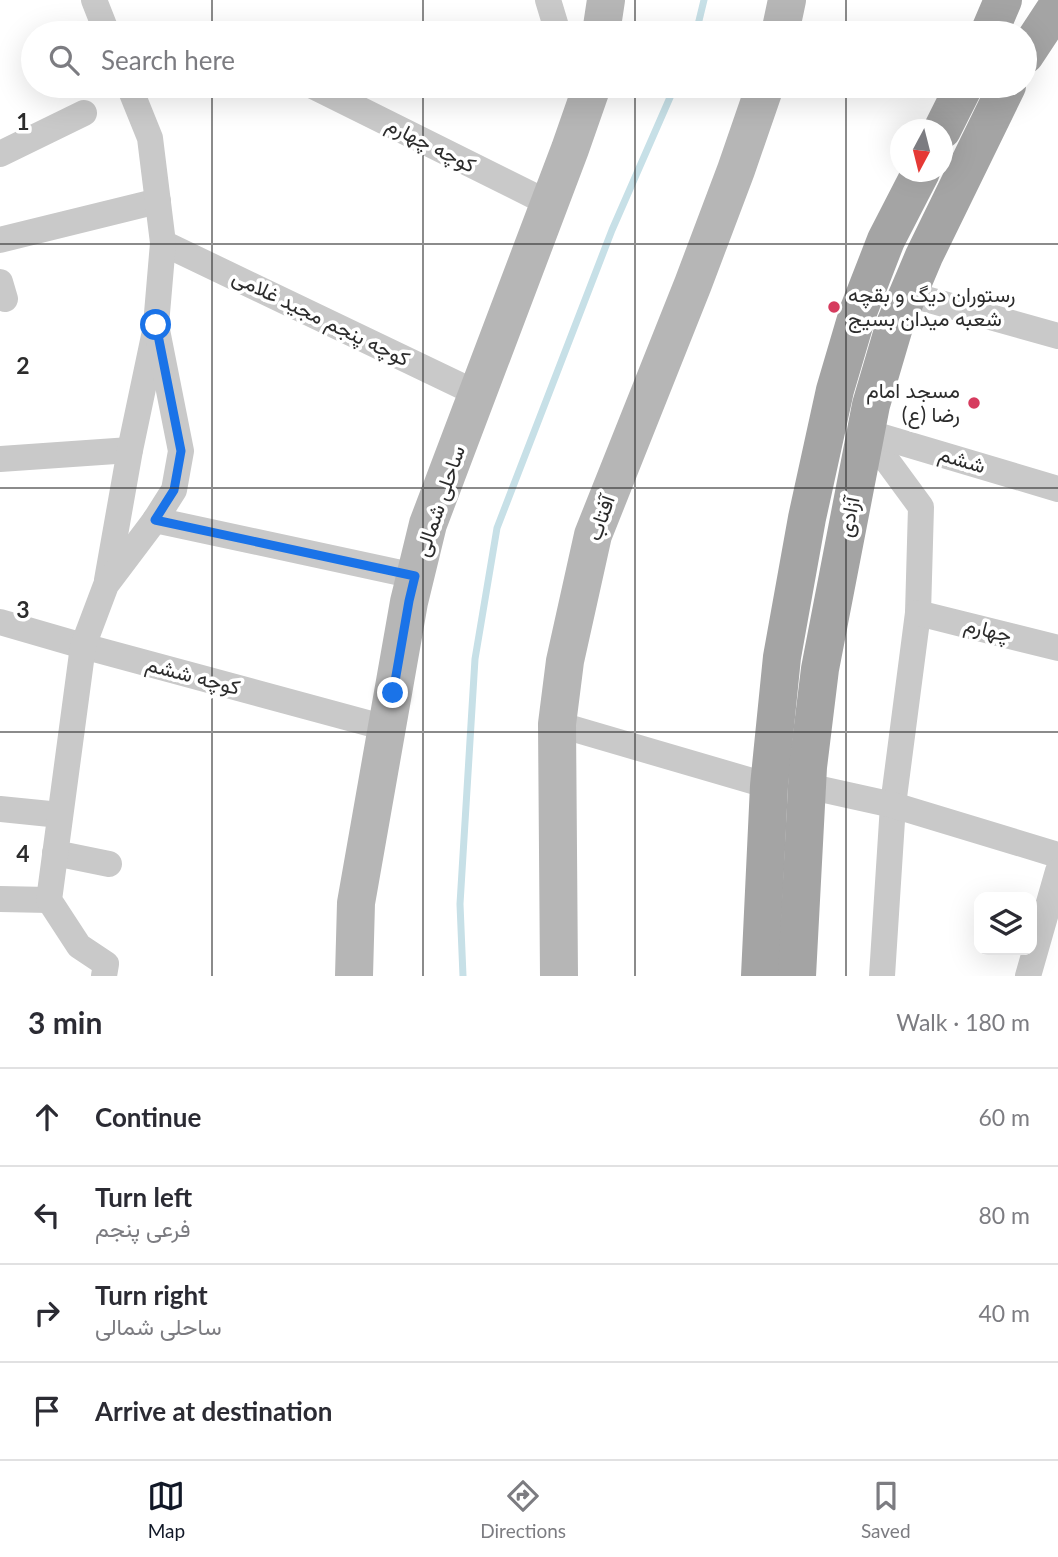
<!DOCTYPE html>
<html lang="en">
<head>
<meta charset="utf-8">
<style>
	body { margin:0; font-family:Lato,Vazirmatn,sans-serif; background:#f7f7f7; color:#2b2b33 }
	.controls { position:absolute; right:21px; bottom:21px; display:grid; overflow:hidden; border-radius:14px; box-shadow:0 7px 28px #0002 }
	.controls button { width:63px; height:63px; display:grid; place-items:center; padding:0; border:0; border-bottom:2px solid #e1e1e2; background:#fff; color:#2b2b33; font:35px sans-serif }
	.compass { position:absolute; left:890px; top:119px; width:63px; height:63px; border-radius:50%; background:#fff; box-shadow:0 7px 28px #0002; rotate:187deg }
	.stop { position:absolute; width:21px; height:21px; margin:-16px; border:5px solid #1a73e8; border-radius:50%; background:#fff }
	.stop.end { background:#1a73e8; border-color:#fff; box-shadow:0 2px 7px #0008 }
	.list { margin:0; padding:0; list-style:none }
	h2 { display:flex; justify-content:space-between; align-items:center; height:91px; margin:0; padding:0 28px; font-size:30px }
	h2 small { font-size:23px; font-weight:400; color:#7c7c81 }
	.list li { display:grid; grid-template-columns:46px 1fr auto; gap:21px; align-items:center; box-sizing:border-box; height:98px; padding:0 28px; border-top:2px solid #e1e1e2 }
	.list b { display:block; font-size:26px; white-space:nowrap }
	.list p { margin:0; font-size:23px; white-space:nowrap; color:#7c7c81 }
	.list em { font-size:23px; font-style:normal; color:#7c7c81 }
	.icon { flex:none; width:38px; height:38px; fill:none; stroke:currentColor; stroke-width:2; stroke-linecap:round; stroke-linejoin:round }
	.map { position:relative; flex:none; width:1058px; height:976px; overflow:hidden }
	.search { position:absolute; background:#fff; box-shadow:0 7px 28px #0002; left:21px; right:21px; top:21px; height:77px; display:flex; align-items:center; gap:18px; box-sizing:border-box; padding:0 24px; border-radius:38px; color:#7c7c81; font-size:26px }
	.sheet { height:483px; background:#fff }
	nav { display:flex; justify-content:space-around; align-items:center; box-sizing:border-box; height:98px; border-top:2px solid #e1e1e2; background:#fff; font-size:19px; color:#7c7c81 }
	nav a { display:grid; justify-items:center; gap:4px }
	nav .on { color:#111827 }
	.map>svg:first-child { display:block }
</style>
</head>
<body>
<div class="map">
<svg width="1058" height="976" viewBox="0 0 1058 976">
	<rect width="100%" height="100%" fill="#fff"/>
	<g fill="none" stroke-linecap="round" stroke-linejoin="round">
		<g stroke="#c7e0e7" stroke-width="7">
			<path d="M696 33 704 0"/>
			<path d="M463 976 460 904 475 659 497 528 612 230 675 86"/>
		</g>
		<g stroke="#c9c9c9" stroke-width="26">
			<path d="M94 0 107 33"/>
			<path d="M548 0 558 33"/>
			<path d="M313 86 550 204"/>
			<path d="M0 154 84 113"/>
			<path d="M0 240 158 201"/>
			<path d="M163 243 478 394"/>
			<path d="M0 282 5 299"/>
			<path d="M908 294 1058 336"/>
			<path d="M866 432 921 507 918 613 893 805 882 976"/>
			<path d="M866 432 1058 489"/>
			<path d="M0 459 130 450"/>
			<path d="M155 520 415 576"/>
			<path d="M107 580 130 450 154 336"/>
			<path d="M918 613 1058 648"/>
			<path d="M0 622 83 646 386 728"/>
			<path d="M557 724 769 786"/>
			<path d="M807 786 893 805 1058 855"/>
			<path d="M0 809 60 815"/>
			<path d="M55 853 109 864"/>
			<path d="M0 899 49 900"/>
			<path d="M104 976 106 964 79 946 49 900 83 646 106 585 155 520 174 490 181 451 156 325 163 243 150 138 129 86"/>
			<path d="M1028 976 1058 871"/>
		</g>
		<g stroke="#b6b6b6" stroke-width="38">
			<path d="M601 33 606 0"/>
			<path d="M780 33 787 0"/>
			<path d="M354 976 356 903 409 602 428 524 570 149 592 86"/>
			<path d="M559 976 557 724 565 661 593 535 693 284 736 170 765 86"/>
		</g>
		<g stroke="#a4a4a4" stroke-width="38">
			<path d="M989 33 1003 0"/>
			<path d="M1025 55 1058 5"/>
			<path d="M942 130 964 86"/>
			<path d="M760 976 769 786 782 657 807 518 835 390 858 312 886 240 921 172"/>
			<path d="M797 976 808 767 820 669 871 405 894 327 924 256 1007 86"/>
		</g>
	</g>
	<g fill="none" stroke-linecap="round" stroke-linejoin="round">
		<path stroke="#1a73e8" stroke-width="9" d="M156 325 181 451 174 490 155 520 415 576 409 601 393 693"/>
	</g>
	<path fill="none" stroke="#2c2c2c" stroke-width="2" stroke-opacity="0.55" d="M212 0V33M423 0V33M635 0V33M846 0V33M212 86V976M423 86V976M635 86V976M846 86V976M0 244H1058M0 488H1058M0 732H1058"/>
	<g fill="#d63b5e" stroke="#fff" stroke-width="2.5">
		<circle cx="834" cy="307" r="7"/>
		<circle cx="974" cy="403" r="7"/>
	</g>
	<g text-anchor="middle" stroke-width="7" stroke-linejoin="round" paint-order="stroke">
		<g font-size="21" fill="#2c2c2c" stroke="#fff">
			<text transform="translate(431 145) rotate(27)" y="7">کوچه چهارم</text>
			<text transform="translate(321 318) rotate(26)" y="7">کوچه پنجم مجید غلامی</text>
			<text transform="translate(962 460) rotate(17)" y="7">ششم</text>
			<text transform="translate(440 501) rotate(-71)" y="7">ساحلی شمالی</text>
			<text transform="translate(849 517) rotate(-79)" y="7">آزادی</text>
			<text transform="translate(601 518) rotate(-71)" y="7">آفتاب</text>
			<text transform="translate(988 630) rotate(14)" y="7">چهارم</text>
			<text transform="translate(193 676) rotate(15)" y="7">کوچه ششم</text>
		</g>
		<g font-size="21" fill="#2c2c2c" stroke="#fff" text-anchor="start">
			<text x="848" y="302">رستوران دیگ و بقچه<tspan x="848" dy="24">شعبه میدان بسیج</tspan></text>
			<text x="960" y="398" text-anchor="end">مسجد امام<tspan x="960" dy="24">رضا (ع)</tspan></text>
		</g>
	</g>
	<g font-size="23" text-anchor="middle" font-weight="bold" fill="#2c2c2c" stroke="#fff" stroke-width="7" stroke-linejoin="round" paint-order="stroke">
		<text x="23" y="130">1</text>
		<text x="23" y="374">2</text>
		<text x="23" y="618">3</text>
		<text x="23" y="862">4</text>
	</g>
</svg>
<div class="controls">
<button><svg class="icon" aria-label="layers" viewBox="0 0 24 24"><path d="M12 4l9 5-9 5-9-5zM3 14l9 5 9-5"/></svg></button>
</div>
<svg class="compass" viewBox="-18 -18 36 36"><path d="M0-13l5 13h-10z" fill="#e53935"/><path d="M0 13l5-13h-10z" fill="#7c7c81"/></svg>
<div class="stop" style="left:156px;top:325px"></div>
<div class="stop end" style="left:393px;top:693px"></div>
<div class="search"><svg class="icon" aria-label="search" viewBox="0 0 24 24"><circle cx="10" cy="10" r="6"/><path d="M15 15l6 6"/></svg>Search here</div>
</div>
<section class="sheet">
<h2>3 min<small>Walk · 180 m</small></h2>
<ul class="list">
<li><svg class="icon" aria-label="ahead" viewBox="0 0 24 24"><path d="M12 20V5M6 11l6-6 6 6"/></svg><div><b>Continue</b></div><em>60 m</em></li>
<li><svg class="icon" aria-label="left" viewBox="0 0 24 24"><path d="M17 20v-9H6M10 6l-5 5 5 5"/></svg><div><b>Turn left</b><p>فرعی پنجم</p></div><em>80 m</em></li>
<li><svg class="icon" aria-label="right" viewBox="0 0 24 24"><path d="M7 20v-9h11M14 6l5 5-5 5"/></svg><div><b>Turn right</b><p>ساحلی شمالی</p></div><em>40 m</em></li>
<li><svg class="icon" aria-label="arrive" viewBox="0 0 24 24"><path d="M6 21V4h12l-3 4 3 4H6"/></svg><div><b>Arrive at destination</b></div></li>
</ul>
</section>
<nav>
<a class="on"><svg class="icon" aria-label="map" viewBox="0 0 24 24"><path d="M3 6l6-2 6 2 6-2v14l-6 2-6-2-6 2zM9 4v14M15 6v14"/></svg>Map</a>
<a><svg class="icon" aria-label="directions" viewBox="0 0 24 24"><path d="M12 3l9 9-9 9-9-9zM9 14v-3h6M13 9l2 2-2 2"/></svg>Directions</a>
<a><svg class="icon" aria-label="saved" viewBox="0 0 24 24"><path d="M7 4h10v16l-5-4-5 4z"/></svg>Saved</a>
</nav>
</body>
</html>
